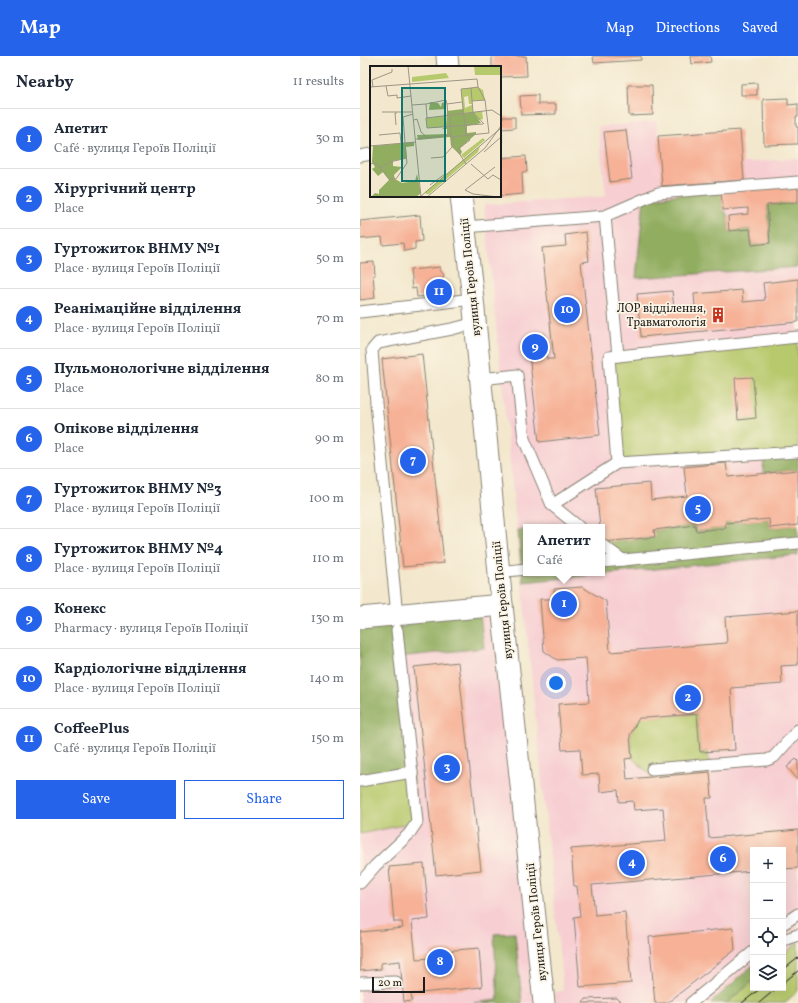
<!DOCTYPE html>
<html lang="en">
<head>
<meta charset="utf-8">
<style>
	body { margin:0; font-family:Vollkorn,serif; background:#f2f2f3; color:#1f2937 }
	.controls { position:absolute; right:12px; bottom:12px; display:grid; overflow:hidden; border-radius:0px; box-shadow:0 4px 16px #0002 }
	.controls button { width:36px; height:36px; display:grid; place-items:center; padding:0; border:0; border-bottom:1px solid #e0e1e3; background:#fff; color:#1f2937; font:20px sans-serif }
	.scale { position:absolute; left:12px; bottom:10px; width:53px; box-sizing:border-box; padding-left:4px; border:2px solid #1c1c1c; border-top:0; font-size:11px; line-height:14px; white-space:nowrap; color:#1c1c1c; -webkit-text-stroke:3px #fcf5e5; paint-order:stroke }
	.you { position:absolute; left:196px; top:627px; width:14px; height:14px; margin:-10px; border:3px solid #fff; border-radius:50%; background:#1a73e8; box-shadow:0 0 0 6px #1a73e833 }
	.badge { display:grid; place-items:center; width:26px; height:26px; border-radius:50%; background:#2563eb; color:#fff; font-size:13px; font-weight:700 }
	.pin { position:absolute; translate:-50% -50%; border:2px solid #fff; box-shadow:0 1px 4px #0006 }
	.popup { position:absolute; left:163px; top:468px; width:82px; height:52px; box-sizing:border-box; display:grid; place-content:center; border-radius:0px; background:#fff; filter:drop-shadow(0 1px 3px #0005); font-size:13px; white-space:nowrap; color:#747a83 }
	.popup b { font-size:15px; color:#1f2937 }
	.popup::after { content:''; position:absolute; left:50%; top:100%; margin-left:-8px; border:8px solid transparent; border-top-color:#fff }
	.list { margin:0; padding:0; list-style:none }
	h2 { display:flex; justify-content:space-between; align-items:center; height:52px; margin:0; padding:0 16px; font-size:17px }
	h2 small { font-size:13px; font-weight:400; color:#747a83 }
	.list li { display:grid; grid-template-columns:26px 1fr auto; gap:12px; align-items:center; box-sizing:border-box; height:60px; padding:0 16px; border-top:1px solid #e0e1e3 }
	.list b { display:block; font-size:15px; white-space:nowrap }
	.list p { margin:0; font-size:13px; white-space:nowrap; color:#747a83 }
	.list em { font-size:13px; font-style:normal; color:#747a83 }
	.actions { display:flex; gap:8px; padding:12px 16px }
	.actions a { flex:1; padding:9px 0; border:1px solid #2563eb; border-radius:0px; text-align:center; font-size:14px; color:#2563eb }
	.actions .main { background:#2563eb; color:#fff }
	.icon { flex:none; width:22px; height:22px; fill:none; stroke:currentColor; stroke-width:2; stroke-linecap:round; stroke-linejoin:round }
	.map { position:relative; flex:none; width:438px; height:947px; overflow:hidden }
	header { display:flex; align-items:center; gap:24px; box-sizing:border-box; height:56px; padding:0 20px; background:#2563eb; color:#fff }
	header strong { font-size:19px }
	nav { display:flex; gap:22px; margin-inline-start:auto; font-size:14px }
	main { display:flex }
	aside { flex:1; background:#fff }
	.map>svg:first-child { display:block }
</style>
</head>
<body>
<header>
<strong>Map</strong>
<nav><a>Map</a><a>Directions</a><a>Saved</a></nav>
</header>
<main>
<aside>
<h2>Nearby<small>11 results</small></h2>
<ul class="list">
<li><span class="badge">1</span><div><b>Апетит</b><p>Café · вулиця Героїв Поліції</p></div><em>30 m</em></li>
<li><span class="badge">2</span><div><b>Хірургічний центр</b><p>Place</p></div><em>50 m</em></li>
<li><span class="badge">3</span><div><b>Гуртожиток ВНМУ №1</b><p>Place · вулиця Героїв Поліції</p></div><em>50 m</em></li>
<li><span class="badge">4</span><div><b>Реанімаційне відділення</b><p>Place · вулиця Героїв Поліції</p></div><em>70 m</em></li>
<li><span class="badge">5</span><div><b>Пульмонологічне відділення</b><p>Place</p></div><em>80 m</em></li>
<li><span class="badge">6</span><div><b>Опікове відділення</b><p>Place</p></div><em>90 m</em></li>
<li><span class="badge">7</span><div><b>Гуртожиток ВНМУ №3</b><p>Place · вулиця Героїв Поліції</p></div><em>100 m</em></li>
<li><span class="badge">8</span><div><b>Гуртожиток ВНМУ №4</b><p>Place · вулиця Героїв Поліції</p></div><em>110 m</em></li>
<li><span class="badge">9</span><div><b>Конекс</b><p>Pharmacy · вулиця Героїв Поліції</p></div><em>130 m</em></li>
<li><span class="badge">10</span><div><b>Кардіологічне відділення</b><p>Place · вулиця Героїв Поліції</p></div><em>140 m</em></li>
<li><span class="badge">11</span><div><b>CoffeePlus</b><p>Café · вулиця Героїв Поліції</p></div><em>150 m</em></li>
</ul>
<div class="actions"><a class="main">Save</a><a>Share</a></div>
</aside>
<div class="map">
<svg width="438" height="947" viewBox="0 0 438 947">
	<rect width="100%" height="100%" fill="#fcf5e5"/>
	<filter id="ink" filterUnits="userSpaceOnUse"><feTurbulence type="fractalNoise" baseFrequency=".025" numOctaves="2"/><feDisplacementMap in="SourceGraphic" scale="8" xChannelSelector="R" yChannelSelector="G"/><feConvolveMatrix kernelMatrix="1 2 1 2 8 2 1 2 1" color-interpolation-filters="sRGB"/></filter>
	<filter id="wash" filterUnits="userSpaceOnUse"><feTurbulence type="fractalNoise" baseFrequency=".012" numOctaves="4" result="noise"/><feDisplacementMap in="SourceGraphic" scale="16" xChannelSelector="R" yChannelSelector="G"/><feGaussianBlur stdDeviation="0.9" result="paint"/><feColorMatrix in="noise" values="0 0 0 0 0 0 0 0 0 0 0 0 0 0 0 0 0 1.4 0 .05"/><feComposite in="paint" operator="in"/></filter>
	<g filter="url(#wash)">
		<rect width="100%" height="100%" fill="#f3e8cd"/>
		<g fill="#f7cfd3" fill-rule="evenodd">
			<path d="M296 65 298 80 380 74 383 107 438 102V886L427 895 423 896V794H393V911L352 947H196L194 936 203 935 124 149 246 140 238 71ZM166 471H242V517H166Z"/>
			<path d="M142 549 184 947H0V562Z"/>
		</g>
		<g fill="#b7c96d" stroke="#6a7244">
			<path d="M437 282 438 299V396L257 407 249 301Z"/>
			<path d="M337 658 340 696H348L350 716 293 721 272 702 270 679 279 662Z"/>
			<path d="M52 716 57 766 0 778V725Z"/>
			<path d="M438 886V935L424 947H367L393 925V932H423V899Z"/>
		</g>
		<g fill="#91ad60" stroke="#56643e">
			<path d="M361 133 363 152 368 160 369 175 390 173 392 189 410 187 407 149 438 146V211L276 222 284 143Z"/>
			<path d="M438 396V414L403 417 404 398Z"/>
			<path d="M409 463 410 472 438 469V499L163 526 158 474H166V517H242V486L294 481V474L335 469 336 475 366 472 365 467Z"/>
			<path d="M119 550 124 592 39 601 52 716 0 725V562Z"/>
			<path d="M155 877 162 947H114L138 944 134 878Z"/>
			<path d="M393 909V925L367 947H351Z"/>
		</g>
		<g id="blocks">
			<g fill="#f6b196">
				<path d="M132 0H166L167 20 140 21V11H132Z"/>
				<path d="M233 0H281V4L234 7Z"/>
				<path d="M331 0H350L351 6 332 8Z"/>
				<path d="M397 27V39H381V28Z"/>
				<path d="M268 29H292L293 59 269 60Z"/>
				<path d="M178 39V48H196V58L161 59 160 40Z"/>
				<path d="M428 42V49L438 48V61H436V71H438V88L404 89 403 43Z"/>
				<path d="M140 61H155V72L140 73Z"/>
				<path d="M266 74 272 123 250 126 244 76Z"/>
				<path d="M380 74 384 124 302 130 298 80Z"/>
				<rect x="140" y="77" width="2" height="13"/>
				<path d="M166 100 167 116H162L163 138 140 140V102Z"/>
				<path d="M438 128V146L407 149 410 187 392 189 390 173 369 175 368 160 388 158V152L363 154 361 137Z"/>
				<path d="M60 159 62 185 55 186V193L44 195 43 187 23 189 22 181 0 183V165Z"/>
				<path d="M226 176 229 205 221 206 240 379 179 386 167 280 184 278 187 303H194L182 192 206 190 205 179Z"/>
				<path d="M14 206 15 219H13L15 242 0 244V207Z"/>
				<path d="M80 211V214L84 219 81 225 82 234 79 239 57 241 56 232 52 233 50 214Z"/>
				<path d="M438 223V266L281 281 277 238 312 235 314 252 335 250 334 238 382 234 383 246 405 244 403 227Z"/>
				<path d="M62 298 84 507 43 511 22 303Z"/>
				<path d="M393 321 396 362 378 364 375 322Z"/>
				<path d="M366 407 368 421 438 414V469L410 472 409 463 365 467 366 472 336 475 335 469 294 474 295 481 242 486V471H240L236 432 290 427 291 444 327 440 324 411Z"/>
				<path d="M222 531 246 545 250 596 367 587 365 561 438 555V609L421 610 422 628 371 632 375 694 340 696 337 658 286 662H279L270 679 272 702 265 703 267 723 350 716 352 742H346L349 782 438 774V812L423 813V794H393V815L232 829 235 859 265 856 271 927 220 931 214 861 220 860 217 830H214L211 793 306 785 303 752 274 754 273 745 259 746 258 734 240 736 239 718 222 719 220 693 202 694 198 648 229 646 226 602 197 604 184 595 180 543H195L194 533Z"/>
				<path d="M98 606 121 814 76 819 54 611Z"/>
				<path d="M436 703 438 705V724L427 711Z"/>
				<path d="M64 808 69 863 52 865 56 903 72 902 71 896 119 892 122 931 51 938 52 945 44 946 40 905 21 907V913L0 915V876L43 872 42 866H34L29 811Z"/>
				<path d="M373 872 375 894 307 947H295L289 881Z"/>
				<path d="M257 942 262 947H223L225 943Z"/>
			</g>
		</g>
	</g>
	<g filter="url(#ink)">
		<use href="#blocks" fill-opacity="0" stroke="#888274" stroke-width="1"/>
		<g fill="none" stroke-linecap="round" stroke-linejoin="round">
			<defs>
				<g id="lane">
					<path d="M0 100 11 98"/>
					<path d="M245 160 298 137 438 126"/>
					<path d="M105 171 245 160 258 300"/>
					<path d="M0 256 113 243"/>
					<path d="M438 281 249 301 257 407 438 396"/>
					<path d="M121 323 157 319 164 383 192 449 219 471"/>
					<path d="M192 449 257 407"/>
					<path d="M242 489 263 504 438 487"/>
					<path d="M242 506 263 504"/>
					<path d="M139 516 166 513"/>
					<path d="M37 559 16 347 12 294 18 287 92 273 115 267"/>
					<path d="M292 713 407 704 414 701 438 674"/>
					<path d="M0 725 52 716"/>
					<path d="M0 827 15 810 49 778 57 766 37 574"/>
					<path d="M423 868 438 858"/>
					<path d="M423 884 438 879"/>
					<path d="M0 927 36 926"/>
					<path d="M331 947 393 896"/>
				</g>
				<g id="street">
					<path d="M87 0 88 11"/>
					<path d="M101 140 113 243 142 549 184 947"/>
					<path d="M0 562 142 549"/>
				</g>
			</defs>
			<use href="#lane" stroke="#888274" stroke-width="13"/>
			<use href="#street" stroke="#888274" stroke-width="23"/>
			<use href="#lane" stroke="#fff" stroke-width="11"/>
			<use href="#street" stroke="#fff" stroke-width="21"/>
			<g stroke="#1c1c1c" stroke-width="1">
				<path d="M423 914 438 902"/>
				<path d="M423 927 438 915"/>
				<path d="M382 947 401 932"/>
				<path d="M399 947 417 932"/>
			</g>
		</g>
	</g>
	<defs>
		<symbol id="building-bare" viewBox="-9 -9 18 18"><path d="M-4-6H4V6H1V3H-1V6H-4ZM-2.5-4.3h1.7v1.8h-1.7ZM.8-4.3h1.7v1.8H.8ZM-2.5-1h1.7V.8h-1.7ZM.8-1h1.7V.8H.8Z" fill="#c8321e" stroke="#fcf5e5" stroke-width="2.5" paint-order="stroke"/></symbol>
	</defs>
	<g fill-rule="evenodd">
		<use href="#building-bare" x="347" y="248" width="22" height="22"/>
	</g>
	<g text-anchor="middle" stroke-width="3.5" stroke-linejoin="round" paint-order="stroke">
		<g font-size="12" fill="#1c1c1c" stroke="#fcf5e5">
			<text transform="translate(110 221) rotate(-96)" y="4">вулиця Героїв Поліції</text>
			<text transform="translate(142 544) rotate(-96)" y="4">вулиця Героїв Поліції</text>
			<text transform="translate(176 866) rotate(-96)" y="4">вулиця Героїв Поліції</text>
		</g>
		<g font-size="12" fill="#1c1c1c" stroke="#fcf5e5" text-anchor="end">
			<text x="346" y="256">ЛОР відділення,<tspan x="346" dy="14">Травматологія</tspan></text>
		</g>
	</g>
	<g transform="translate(10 10)">
		<rect width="131" height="131" fill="#f3e8cd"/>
		<path d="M104 0H131V9H105ZM76 7 79 12 42 16V11ZM108 21 113 24 115 34 102 35V38H99L98 30 94 31 95 42 102 39 103 46 112 45 113 53 109 54 93 48 91 23ZM75 50 76 61 57 62 56 52ZM113 72 115 74 94 92 91 89ZM110 80 108 86 59 128H56L55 126Z" fill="#b7c96d"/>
		<path d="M60 36 68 37 71 41 72 37 75 36 76 43 59 44ZM93 43 94 48 103 46 111 57 97 60V67L106 66V68L90 82 92 86 90 89 81 80 80 71 48 74 47 69 77 68V63H72L76 61 77 45ZM44 76V80L36 81 37 92 23 95V100L32 101 24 109 25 113 32 117 45 115 47 108 51 127 46 131H1L5 127 9 128V124L19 114 13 106 8 110 2 103 5 101 2 96 3 80Z" fill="#91ad60"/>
		<path fill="none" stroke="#9d9686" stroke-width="1" d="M38 0 51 131M16 20 18 30 27 29V32L41 30M0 21 107 13 108 21 115 34 119 67M3 21 2 14 22 6V3M108 21 101 22 103 46 114 58M102 35 115 34M56 38 76 34 77 38M42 39 56 38 57 52M12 46H43M78 49 77 38 92 36M80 49 81 71 119 67M44 54 47 53 51 66 58 72 81 69M113 58 57 62 56 52 122 44 131 50M26 59 25 47H27M9 69 30 67 31 77M46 73 58 72M35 77 33 51 43 48M0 80 46 76M114 86 131 71M61 92 73 91 83 80V71M0 98 6 97 19 113H26L37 97 35 79M96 98 87 84 100 74 96 69 91 23 101 22M101 98 118 113 123 109 131 114M125 101 95 124 103 128 128 131M10 102 20 96 37 92M60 119 75 108M50 131 131 62M57 131 115 82 131 60"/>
		<path fill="#0f766e" fill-opacity="0.15" stroke="#0f766e" stroke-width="2" d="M32 22H75V115H32Z"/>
		<rect width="131" height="131" fill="none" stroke="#1c1c1c" stroke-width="2"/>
	</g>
</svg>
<div class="controls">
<button>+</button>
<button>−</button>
<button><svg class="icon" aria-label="locate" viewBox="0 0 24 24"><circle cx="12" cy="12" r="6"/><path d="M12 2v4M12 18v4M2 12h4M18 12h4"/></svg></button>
<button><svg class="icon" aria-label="layers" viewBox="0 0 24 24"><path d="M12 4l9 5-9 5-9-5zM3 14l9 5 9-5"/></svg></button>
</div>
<div class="scale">20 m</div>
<div class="you"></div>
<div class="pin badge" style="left:204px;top:548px">1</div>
<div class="popup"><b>Апетит</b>Café</div>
<div class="pin badge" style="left:328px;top:642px">2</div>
<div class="pin badge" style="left:87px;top:712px">3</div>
<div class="pin badge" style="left:272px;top:807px">4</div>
<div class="pin badge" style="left:338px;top:453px">5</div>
<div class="pin badge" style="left:363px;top:803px">6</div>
<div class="pin badge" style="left:53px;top:405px">7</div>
<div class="pin badge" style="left:80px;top:906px">8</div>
<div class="pin badge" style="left:175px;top:291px">9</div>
<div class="pin badge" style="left:207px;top:254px">10</div>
<div class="pin badge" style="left:79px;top:236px">11</div>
</div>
</main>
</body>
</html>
